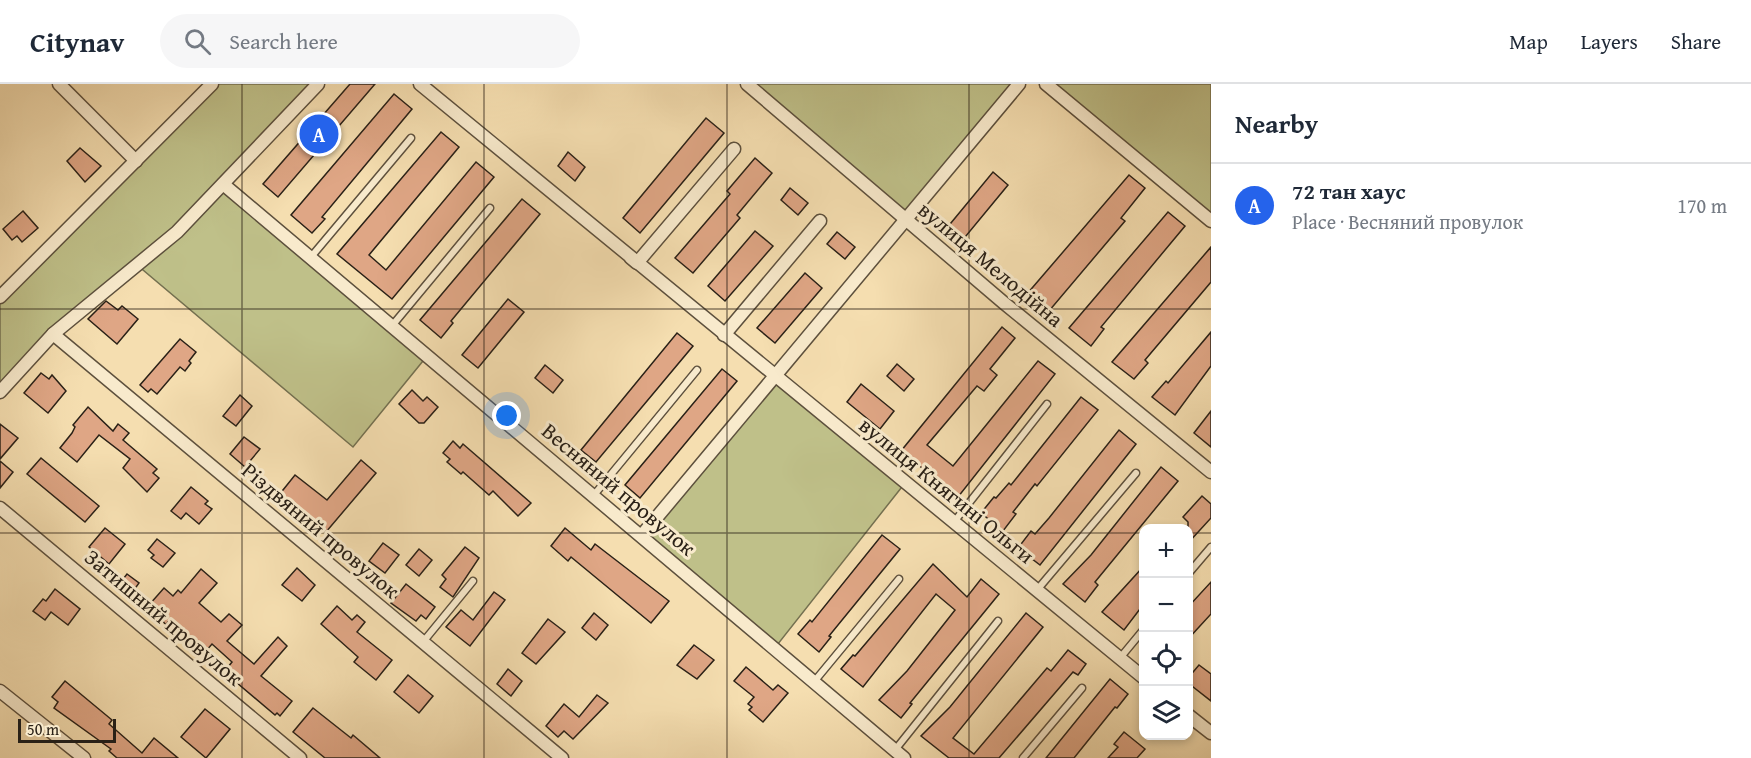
<!DOCTYPE html>
<html lang="en">
<head>
<meta charset="utf-8">
<style>
	body { margin:0; font-family:"Gentium Book Plus",serif; background:#f6f6f7; color:#1f2937 }
	.controls { position:absolute; right:18px; bottom:18px; display:grid; overflow:hidden; border-radius:12px; box-shadow:0 3px 9px #0003 }
	.controls button { width:54px; height:54px; display:grid; place-items:center; padding:0; border:0; border-bottom:2px solid #e0e1e3; background:#fff; color:#1f2937; font:30px sans-serif }
	.scale { position:absolute; left:18px; bottom:15px; width:98px; box-sizing:border-box; padding-left:6px; border:3px solid #2a2117; border-top:0; font-size:16px; line-height:21px; white-space:nowrap; color:#2a2117; -webkit-text-stroke:4px #f8eacc; paint-order:stroke }
	.you { position:absolute; left:507px; top:332px; width:21px; height:21px; margin:-15px; border:4px solid #fff; border-radius:50%; background:#1a73e8; box-shadow:0 0 0 9px #1a73e833 }
	.badge { display:grid; place-items:center; width:39px; height:39px; border-radius:50%; background:#2563eb; color:#fff; font-size:20px; font-weight:700 }
	.pin { position:absolute; translate:-50% -50%; border:3px solid #fff; box-shadow:0 2px 6px #0006 }
	.list { margin:0; padding:0; list-style:none }
	h2 { display:flex; justify-content:space-between; align-items:center; height:78px; margin:0; padding:0 24px; font-size:26px }
	h2 small { font-size:20px; font-weight:400; color:#747a83 }
	.list li { display:grid; grid-template-columns:39px 1fr auto; gap:18px; align-items:center; box-sizing:border-box; height:84px; padding:0 24px; border-top:2px solid #e0e1e3 }
	.list b { display:block; font-size:22px; white-space:nowrap }
	.list p { margin:0; font-size:20px; white-space:nowrap; color:#747a83 }
	.list em { font-size:20px; font-style:normal; color:#747a83 }
	.icon { flex:none; width:33px; height:33px; fill:none; stroke:currentColor; stroke-width:2; stroke-linecap:round; stroke-linejoin:round }
	.map { position:relative; flex:none; width:1211px; height:674px; overflow:hidden }
	header { display:flex; align-items:center; gap:36px; box-sizing:border-box; height:84px; padding:0 30px; background:#fff; border-bottom:2px solid #e0e1e3 }
	header strong { font-size:28px }
	nav { display:flex; gap:33px; margin-inline-start:auto; font-size:21px }
	.search { width:420px; height:54px; background:#f6f6f7; display:flex; align-items:center; gap:15px; box-sizing:border-box; padding:0 21px; border-radius:33px; color:#747a83; font-size:22px }
	main { display:flex }
	aside { flex:1; background:#fff }
	.map>svg:first-child { display:block }
</style>
</head>
<body>
<header>
<strong>Citynav</strong>
<div class="search"><svg class="icon" aria-label="search" viewBox="0 0 24 24"><circle cx="10" cy="10" r="6"/><path d="M15 15l6 6"/></svg>Search here</div>
<nav><a>Map</a><a>Layers</a><a>Share</a></nav>
</header>
<main>
<div class="map">
<svg width="1211" height="674" viewBox="0 0 1211 674">
	<rect width="100%" height="100%" fill="#f5deb0"/>
	<filter id="stains"><feTurbulence type="fractalNoise" baseFrequency=".00333" numOctaves="4"/><feColorMatrix values="0 0 0 0 .2 0 0 0 0 .09 0 0 0 0 .02 0 0 0 .5 -.17"/></filter>
	<radialGradient id="worn" r=".72"><stop offset=".6" stop-color="#630" stop-opacity="0"/><stop offset="1" stop-color="#630" stop-opacity=".3"/></radialGradient>
	<g fill="#bfc089" stroke="#747050" stroke-width="1.5">
		<path d="M212 0H318L223 100 427 272 353 363 137 181 0 308V213Z"/>
		<path d="M747 0H1019L904 134Z"/>
		<path d="M1046 0H1211V137Z"/>
		<path d="M774 292 905 399 774 565 642 451Z"/>
	</g>
	<g fill="#dfa685" stroke="#2a2117" stroke-width="1.5">
		<path d="M350 0H375L278 113 263 100Z"/>
		<path d="M394 10 412 25 322 133 325 135 312 149 291 131Z"/>
		<path d="M706 34 724 49 640 149 623 134Z"/>
		<path d="M441 48 459 63 369 171 386 186 476 78 494 93 392 215 337 170Z"/>
		<path d="M80 64 101 82 85 98 67 77Z"/>
		<path d="M568 68 585 83 575 97 558 82Z"/>
		<path d="M755 74 772 89 737 131 740 134 693 189 675 174 730 110 727 107Z"/>
		<path d="M993 88 1008 101 961 158 946 145Z"/>
		<path d="M1129 91 1145 104 1121 134 1125 137 1049 227 1027 210Z"/>
		<path d="M790 104 808 119 798 131 781 116Z"/>
		<path d="M522 115 540 130 451 237 453 239 441 254 420 236Z"/>
		<path d="M23 127 38 144 22 158 17 152 12 156 3 145Z"/>
		<path d="M1168 128 1185 142 1101 243 1104 245 1091 262 1069 244Z"/>
		<path d="M755 147 773 162 725 217 708 202Z"/>
		<path d="M837 148 855 163 845 175 827 160Z"/>
		<path d="M1211 163V198L1145 276 1148 279 1134 295 1112 278Z"/>
		<path d="M805 189 822 204 775 259 757 244Z"/>
		<path d="M508 215 524 228 478 284 462 271Z"/>
		<path d="M106 217 118 226 122 222 138 235 117 260 88 235Z"/>
		<path d="M1002 243 1015 254 990 285 997 291 984 307 977 302 927 361 953 382 1038 277 1055 290 958 413 901 367Z"/>
		<path d="M1211 248V282L1175 331 1152 313 1166 297 1168 299Z"/>
		<path d="M677 249 693 262 596 378 581 366Z"/>
		<path d="M180 255 196 268 189 277 191 279 185 287 180 283 157 310 151 305 148 308 140 301Z"/>
		<path d="M897 280 914 295 904 307 887 292Z"/>
		<path d="M545 281 563 296 553 309 535 294Z"/>
		<path d="M722 285 737 297 640 414 625 401Z"/>
		<path d="M41 289 49 295 52 291 66 307 48 329 24 309Z"/>
		<path d="M861 300 894 327 880 345 847 318Z"/>
		<path d="M412 306 423 317 427 313 438 323 424 339H419L399 320Z"/>
		<path d="M240 311 252 322 236 342 223 332Z"/>
		<path d="M1081 313 1098 326 1037 402 1035 400 1013 428 1016 430 1003 447 981 429 994 413 996 414 1009 399 1011 401Z"/>
		<path d="M88 323 113 347 118 340 129 349 123 356 157 385 153 389 159 394 147 408 123 384 130 375 99 351 77 378 60 364 72 349 75 343 73 341Z"/>
		<path d="M1211 327V363L1194 349Z"/>
		<path d="M0 340 18 354 0 375Z"/>
		<path d="M1119 346 1136 360 1040 481 1018 464 1031 447 1035 450 1049 434Z"/>
		<path d="M244 353 260 365 245 383 230 370Z"/>
		<path d="M453 357 460 364 463 360 531 419 518 432 493 407 489 411 463 388 461 390 447 378 450 375 443 369Z"/>
		<path d="M41 374 99 422 85 438 27 390Z"/>
		<path d="M361 376 376 389 326 448 279 411 295 391 327 416Z"/>
		<path d="M0 377 13 388 0 404Z"/>
		<path d="M1161 383 1178 397 1095 498 1098 501 1085 518 1063 500 1091 471Z"/>
		<path d="M191 403 208 417 205 420 212 425 199 440 186 429 181 435 171 427Z"/>
		<path d="M1202 412 1211 420V434L1188 459V438L1183 433Z"/>
		<path d="M105 444 125 460 109 480 89 463Z"/>
		<path d="M565 444 591 466 595 460 669 517 651 539 571 473 568 477 551 462Z"/>
		<path d="M882 451 900 465 829 552 831 553 819 568 798 550 810 536 812 538Z"/>
		<path d="M157 455 175 469 163 483 151 474 154 471 148 466Z"/>
		<path d="M383 459 399 471 385 489 369 477Z"/>
		<path d="M465 463 479 474 453 513 440 503 446 495 442 491Z"/>
		<path d="M419 465 432 476 419 492 406 481Z"/>
		<path d="M933 480 967 513 981 495 999 510 910 619 912 620 901 634 879 616 907 587 955 526 936 510 863 603 841 585 853 571 855 572Z"/>
		<path d="M1143 483V521L1124 546 1102 528Z"/>
		<path d="M297 484 315 501 302 517 282 501Z"/>
		<path d="M201 485 217 499 199 519 221 538 229 530 242 541 227 557 254 580 278 553 287 562 261 592 292 617 280 632 277 629 275 631 224 588 232 578 212 560 206 567 181 544 178 547 168 538 166 541 149 521 164 504 173 512 178 506 181 509Z"/>
		<path d="M127 490 139 499 129 513 116 504Z"/>
		<path d="M1211 498V530L1188 555V523Z"/>
		<path d="M406 500 435 523 426 535 421 531 416 537 391 519Z"/>
		<path d="M55 505 80 525 68 541 51 528 45 536 33 527 43 515 46 517Z"/>
		<path d="M494 508 505 516 470 562 446 543 461 526 473 536Z"/>
		<path d="M337 522 352 536 357 531 365 538 357 548 392 576 376 596 354 578 358 573 321 540Z"/>
		<path d="M594 529 608 541 596 556 582 544Z"/>
		<path d="M1026 529 1043 543 953 654 974 670 1047 584 1051 587 1068 566 1086 580 1078 591 1073 588 999 674H949L921 652 950 623Z"/>
		<path d="M548 535 565 548 536 580 522 569Z"/>
		<path d="M694 561 714 576 697 595 677 581Z"/>
		<path d="M1199 581 1211 590V617L1188 599V594Z"/>
		<path d="M746 583 773 606 778 601 788 609 763 638 749 626 752 623 748 620 754 613 734 597Z"/>
		<path d="M508 585 522 597 511 612 497 600Z"/>
		<path d="M408 591 433 612 419 629 394 608Z"/>
		<path d="M1110 595 1128 610 1117 624 1115 623 1074 674H1046Z"/>
		<path d="M65 597 112 636 109 640 142 669 154 654 178 674H117L109 667 111 665 54 624 58 618 52 613Z"/>
		<path d="M597 611 608 619 573 655 564 647 558 653 546 642 564 620 579 633Z"/>
		<path d="M313 624 351 654 353 651 380 674H325L293 648Z"/>
		<path d="M205 625 230 645 206 674 181 653Z"/>
		<path d="M1124 648 1145 665 1137 674H1108L1118 663 1114 660Z"/>
	</g>
	<g fill="none" stroke-linecap="round" stroke-linejoin="round">
		<defs>
			<g id="lane">
				<path d="M311 173 411 54"/>
				<path d="M391 243 490 124"/>
				<path d="M594 411 697 286"/>
				<path d="M954 438 1047 320"/>
				<path d="M1188 490 1211 463"/>
				<path d="M1037 506 1136 389"/>
				<path d="M423 558 473 497"/>
				<path d="M1120 574 1144 545"/>
				<path d="M813 599 899 495"/>
				<path d="M895 666 998 537"/>
				<path d="M1023 674 1082 604"/>
			</g>
			<g id="street">
				<path d="M59 0 136 77"/>
				<path d="M420 0 1144 594"/>
				<path d="M747 0 1004 219 1211 388"/>
				<path d="M1046 0 1211 137"/>
				<path d="M223 100 904 674"/>
				<path d="M631 174 637 179 734 65"/>
				<path d="M0 213 212 0"/>
				<path d="M53 250 562 674"/>
				<path d="M724 251 820 137"/>
				<path d="M0 308 53 250 177 148 318 0"/>
				<path d="M0 424 300 674"/>
				<path d="M642 451 1019 0"/>
				<path d="M0 607 84 674"/>
				<path d="M1188 631 1211 649"/>
			</g>
		</defs>
		<use href="#lane" stroke="#5d503d" stroke-width="9"/>
		<use href="#street" stroke="#5d503d" stroke-width="15"/>
		<use href="#lane" stroke="#f8eacc" stroke-width="6"/>
		<use href="#street" stroke="#f8eacc" stroke-width="12"/>
	</g>
	<path fill="none" stroke="#2a2117" stroke-width="1.5" stroke-opacity="0.55" d="M242 0V674M484 0V674M727 0V674M969 0V674M0 225H1211M0 449H1144M1188 449H1211"/>
	<g text-anchor="middle" stroke-width="6" stroke-linejoin="round" paint-order="stroke">
		<g font-size="22" fill="#2a2117" stroke="#f8eacc">
			<text transform="translate(991 180) rotate(40)" y="8">вулиця Мелодійна</text>
			<text transform="translate(619 405) rotate(40)" y="8">Весняний провулок</text>
			<text transform="translate(947 406) rotate(39)" y="8">вулиця Княгині Ольги</text>
			<text transform="translate(321 446) rotate(40)" y="8">Різдвяний провулок</text>
			<text transform="translate(164 533) rotate(40)" y="8">Затишний провулок</text>
		</g>
	</g>
	<rect width="100%" height="100%" filter="url(#stains)"/>
	<rect width="100%" height="100%" fill="url(#worn)"/>
</svg>
<div class="controls">
<button>+</button>
<button>−</button>
<button><svg class="icon" aria-label="locate" viewBox="0 0 24 24"><circle cx="12" cy="12" r="6"/><path d="M12 2v4M12 18v4M2 12h4M18 12h4"/></svg></button>
<button><svg class="icon" aria-label="layers" viewBox="0 0 24 24"><path d="M12 4l9 5-9 5-9-5zM3 14l9 5 9-5"/></svg></button>
</div>
<div class="scale">50 m</div>
<div class="you"></div>
<div class="pin badge" style="left:319px;top:50px">A</div>
</div>
<aside>
<h2>Nearby<small></small></h2>
<ul class="list">
<li><span class="badge">A</span><div><b>72 тан хаус</b><p>Place · Весняний провулок</p></div><em>170 m</em></li>
</ul>
</aside>
</main>
</body>
</html>
